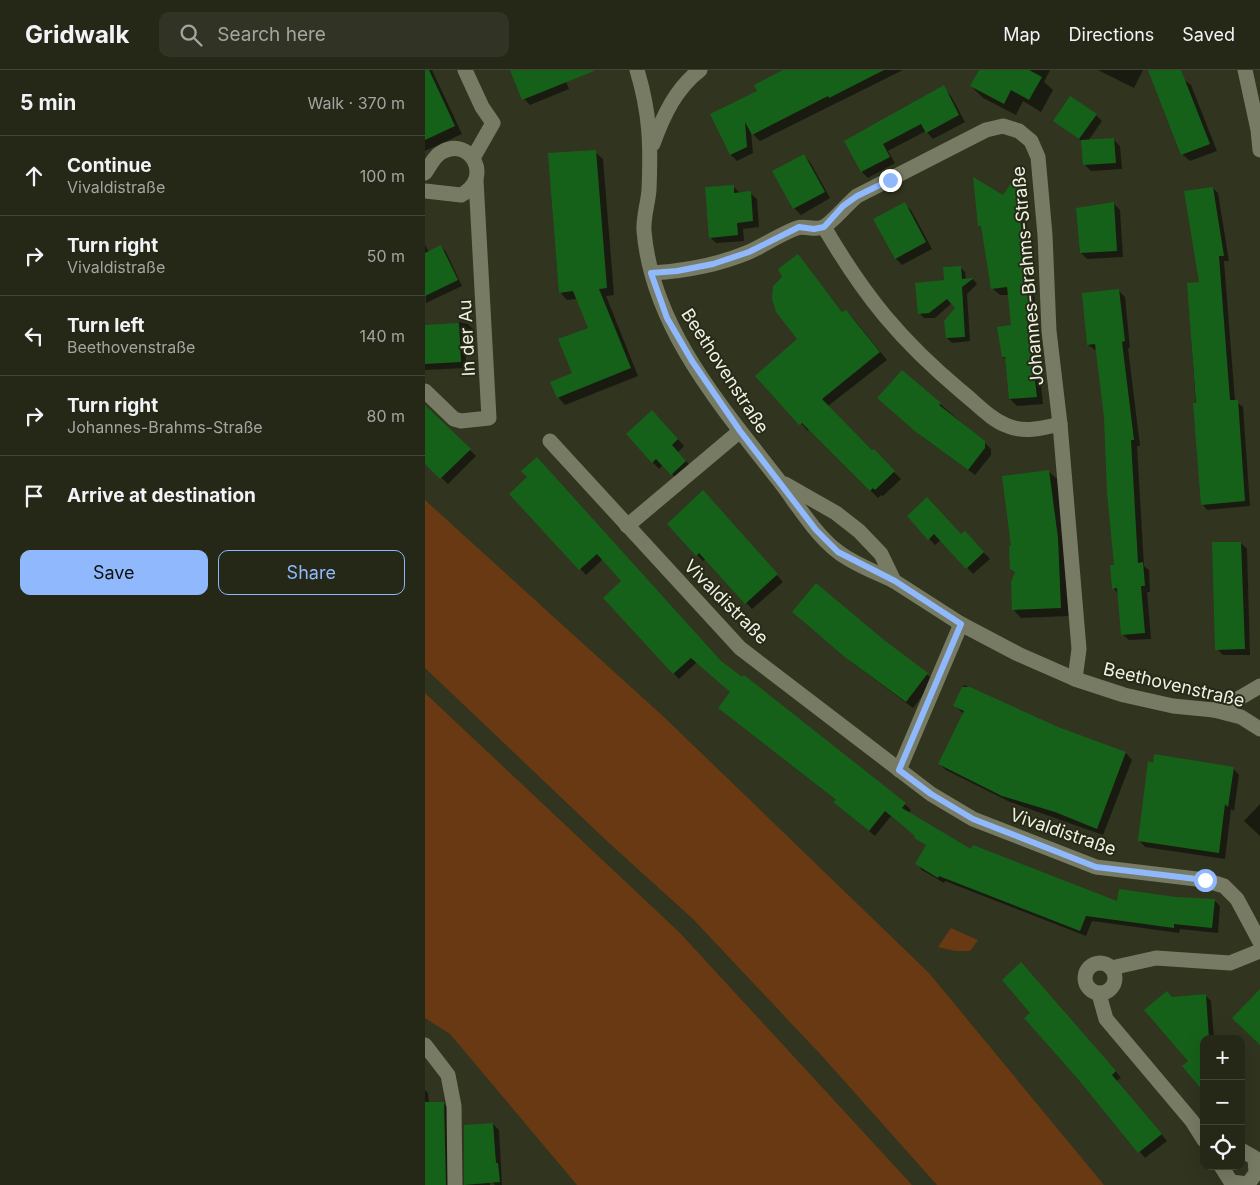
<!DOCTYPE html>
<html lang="en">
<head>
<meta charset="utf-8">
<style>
	body { margin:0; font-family:Inter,sans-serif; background:#313324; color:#f1f3f6 }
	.controls { position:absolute; right:15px; bottom:15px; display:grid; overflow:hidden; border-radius:10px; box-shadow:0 5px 20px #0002 }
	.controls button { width:45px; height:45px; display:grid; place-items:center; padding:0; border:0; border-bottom:1px solid #424436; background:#252717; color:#f1f3f6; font:25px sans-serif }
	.stop { position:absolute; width:15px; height:15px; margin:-11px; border:4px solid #8fb8fd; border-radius:50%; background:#fff }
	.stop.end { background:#8fb8fd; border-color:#fff; box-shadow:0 1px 5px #0008 }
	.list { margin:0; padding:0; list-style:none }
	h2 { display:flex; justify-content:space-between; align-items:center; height:65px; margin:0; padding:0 20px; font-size:21px }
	h2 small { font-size:16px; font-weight:400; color:#a3a5a1 }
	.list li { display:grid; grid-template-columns:32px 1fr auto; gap:15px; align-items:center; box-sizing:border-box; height:80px; padding:0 20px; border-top:1px solid #424436 }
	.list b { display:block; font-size:19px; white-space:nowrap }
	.list p { margin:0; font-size:16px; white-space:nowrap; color:#a3a5a1 }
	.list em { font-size:16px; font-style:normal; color:#a3a5a1 }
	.actions { display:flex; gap:10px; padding:15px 20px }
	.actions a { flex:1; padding:11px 0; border:1px solid #8fb8fd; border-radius:10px; text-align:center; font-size:18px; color:#8fb8fd }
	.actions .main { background:#8fb8fd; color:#111 }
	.icon { flex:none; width:28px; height:28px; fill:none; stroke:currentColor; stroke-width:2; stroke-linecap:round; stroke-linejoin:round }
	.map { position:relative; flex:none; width:835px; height:1115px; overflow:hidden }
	header { display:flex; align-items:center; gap:30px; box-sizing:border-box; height:70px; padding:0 25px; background:#252717; border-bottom:1px solid #424436 }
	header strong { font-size:24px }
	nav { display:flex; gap:28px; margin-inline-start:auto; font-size:18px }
	.search { width:350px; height:45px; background:#313324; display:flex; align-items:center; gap:12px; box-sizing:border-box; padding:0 18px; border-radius:10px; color:#a3a5a1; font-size:19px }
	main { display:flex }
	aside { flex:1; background:#252717 }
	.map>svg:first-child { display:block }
</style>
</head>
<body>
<header>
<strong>Gridwalk</strong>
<div class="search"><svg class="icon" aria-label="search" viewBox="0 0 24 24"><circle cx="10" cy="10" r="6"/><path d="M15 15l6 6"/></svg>Search here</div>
<nav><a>Map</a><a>Directions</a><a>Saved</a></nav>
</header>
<main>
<aside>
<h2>5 min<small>Walk · 370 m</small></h2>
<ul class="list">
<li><svg class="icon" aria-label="ahead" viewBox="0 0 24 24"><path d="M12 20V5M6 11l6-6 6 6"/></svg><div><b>Continue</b><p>Vivaldistraße</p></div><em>100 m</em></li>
<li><svg class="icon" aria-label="right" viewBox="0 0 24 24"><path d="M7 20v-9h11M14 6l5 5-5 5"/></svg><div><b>Turn right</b><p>Vivaldistraße</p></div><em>50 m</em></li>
<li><svg class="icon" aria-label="left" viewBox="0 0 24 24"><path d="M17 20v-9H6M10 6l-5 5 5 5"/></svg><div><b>Turn left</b><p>Beethovenstraße</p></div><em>140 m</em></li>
<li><svg class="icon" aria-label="right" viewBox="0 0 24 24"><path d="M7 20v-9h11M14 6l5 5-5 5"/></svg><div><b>Turn right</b><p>Johannes-Brahms-Straße</p></div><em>80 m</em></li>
<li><svg class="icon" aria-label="arrive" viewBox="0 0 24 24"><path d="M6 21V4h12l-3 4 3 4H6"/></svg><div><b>Arrive at destination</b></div></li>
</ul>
<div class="actions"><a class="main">Save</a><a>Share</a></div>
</aside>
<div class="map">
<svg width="835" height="1115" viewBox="0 0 835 1115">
	<rect width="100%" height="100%" fill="#31341f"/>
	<g fill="#683912">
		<path d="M0 430 240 648 504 903 679 1115H512L397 986 268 849 184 773 0 598Z"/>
		<path d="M0 623 255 863 487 1115H152L25 964 0 948Z"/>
		<path d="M526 858 553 870 545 881H530L513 877Z"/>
	</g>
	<g fill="#0007">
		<path d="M0 0H7L37 64 0 81Z"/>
		<path d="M86 0H136L144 19 105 35 99 29Z"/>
		<path d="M361 0H478L335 71 326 62 328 83 312 91 306 85 287 44 334 21Z"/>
		<path d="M555 0H625L619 12 628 20 616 42 598 31 591 45 558 28 546 16Z"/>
		<path d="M673 0H718L709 18Z"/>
		<path d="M724 0H746L766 15 792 81 765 91 757 84Z"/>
		<path d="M520 19 526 26 540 52 508 69 501 61 463 81 470 93 443 108 437 102 421 72Z"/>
		<path d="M671 45 677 51 663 71 689 70 695 76 697 99 666 101 659 94 658 72 630 51Z"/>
		<path d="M170 82 178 89 189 225 181 226 213 306 140 335 133 327 148 304 164 259 152 229 142 230 135 222Z"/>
		<path d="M379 86 385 92 405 128 376 145 369 138Z"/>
		<path d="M591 108 598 115 612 253H609L618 334 592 336 585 329 581 290 578 287 587 256 584 225H575L567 218 558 159 555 155Z"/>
		<path d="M308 116 315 123H325L332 129 334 157 318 159 319 171 291 173 285 167Z"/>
		<path d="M788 118 793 123 804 191H799L810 331 818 337 825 436 782 440 777 434 763 214 775 213Z"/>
		<path d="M688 133 695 140 698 187 662 189 656 183Z"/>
		<path d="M479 134 486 140 507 179 477 195 471 189 450 150Z"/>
		<path d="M0 175 4 182 16 176 21 182 37 216 1 233Z"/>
		<path d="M373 186 418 243 421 241 428 248 462 290 403 336 476 409 458 426 456 425 453 428 385 359 383 361 332 306 374 269 359 207Z"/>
		<path d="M535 197 540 202 541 210 548 209 552 214 542 224 545 271 527 273 522 268 532 238 527 233 510 248H499L494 243 520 211Z"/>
		<path d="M693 220 700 227 705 278H703L715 376H712L719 496 724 500 725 522H722L726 569 704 570 697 564 694 524 688 518 690 496 681 347 672 281 663 275Z"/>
		<path d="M34 252 43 254 49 260 40 264 41 298 0 300V256L32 255Z"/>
		<path d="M460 334H515L559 372 566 379V385L550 405 499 368Z"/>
		<path d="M0 336 51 386 23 414 0 392Z"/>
		<path d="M234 348 259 376 253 382 267 398 253 410 238 395 234 399 202 365Z"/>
		<path d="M623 401 632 409 641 477 644 546 596 548 588 539 591 503 586 499 588 477Z"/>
		<path d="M104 407 297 593 317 609 319 607 480 734 486 740 483 743 547 781 693 833 751 828 789 830 795 836 793 863 755 859 754 863 667 851 661 866 520 811 519 813 497 800 492 794 502 776 491 766 466 746 450 766 416 738 412 731 300 643 307 622 272 592 254 609 248 603 198 511 178 489 161 505 86 424Z"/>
		<path d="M284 428 358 512 327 539 281 489 278 491 272 485Z"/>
		<path d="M483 446 546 469 565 489 548 504 516 470 510 475Z"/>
		<path d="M816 473 822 479 825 585H798L792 579Z"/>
		<path d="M375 549 458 571 509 610 488 638 429 594Z"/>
		<path d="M539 615 632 658 701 683 707 690 678 765 585 732 521 700 514 694 539 644 530 636Z"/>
		<path d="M729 694 808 698 814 705 809 741 806 739 800 789 720 777 714 770Z"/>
		<path d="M835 734V766L819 751Z"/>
		<path d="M781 926 786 931 789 969H779L764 991 747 928Z"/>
		<path d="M607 943 685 994 696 1008 691 1011 742 1071 720 1088 654 1008Z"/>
		<path d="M0 1020 3 1023 4 1033H18L24 1039 26 1115H0Z"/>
		<path d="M68 1054 74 1060 77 1115H70L65 1110V1115H41L40 1056Z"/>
	</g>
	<g fill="#16611a">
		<path d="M0 0H4L30 56 0 70Z"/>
		<path d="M85 0H169V1L97 30Z"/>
		<path d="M358 0H459L404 28 403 26 327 65 320 52 322 77 305 85 285 44 332 21 329 15Z"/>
		<path d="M554 0H604L617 7 604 30 586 20 579 34 545 16Z"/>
		<path d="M723 0H756L785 74 756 85Z"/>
		<path d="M519 15 534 45 501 63 496 54 458 74 465 87 436 102 419 71Z"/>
		<path d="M645 26 672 44 654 69 628 51Z"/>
		<path d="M689 68 691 93 658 95 656 70Z"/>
		<path d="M171 80 182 218 174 219 206 298 132 328 125 312 147 303 133 269 163 258 148 221 134 223 123 83Z"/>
		<path d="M379 84 400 122 368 139 347 101Z"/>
		<path d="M591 106 605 246H602L612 327 584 329 580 287H577L572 257 586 255 582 217 566 219 556 156H553L548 107 578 125Z"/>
		<path d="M309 115V123L326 121 328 151 312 153 313 165 284 168 280 117Z"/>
		<path d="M788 117 799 186H794L805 330H813L820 431 776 435 768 333H771L762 213 774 212 759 121Z"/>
		<path d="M480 132 501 172 470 189 448 149Z"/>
		<path d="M689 132 692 181 655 183 651 138Z"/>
		<path d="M16 175 33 210 0 226V183Z"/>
		<path d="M373 184 417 242 421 240 455 282 397 329 447 380 449 379 470 401 450 420 448 418 445 421 377 353 374 355 330 306 372 269 351 242 347 229 348 216 357 207 353 199Z"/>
		<path d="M536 196 537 209 549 208 537 217 540 267 521 268 519 251 530 238 522 229 504 243 493 244 490 213 519 210 518 197Z"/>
		<path d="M694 219 700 271 697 272 709 370H706L713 493 718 492 720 516H716L720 563 696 565 692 518 687 519 685 495H689L682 422 679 347 670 274 662 275 657 223Z"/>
		<path d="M34 253 36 292 0 294V255Z"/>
		<path d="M477 300 516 333 514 335 560 371V378L543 400 491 362 452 328Z"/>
		<path d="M0 335 46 379 15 409 0 394Z"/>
		<path d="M227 340 253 369 247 375 261 391 246 405 231 389 227 393 201 364Z"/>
		<path d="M112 387 296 591 317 607 319 605 481 733 477 738 546 779 548 775 692 831 694 819 751 827 790 829 787 858 749 854V858L661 846 655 861 514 806 513 808 490 794 501 775 489 768 490 766 460 741 444 761 408 732 411 730 293 638 305 622 266 588 248 604 178 528 196 511 172 484 154 500 84 424 102 407 96 401Z"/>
		<path d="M624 400 633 468 636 538 587 540 586 512 590 502 585 499 584 476H586L577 406Z"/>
		<path d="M278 420 353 504 320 534 274 483 271 486 242 454Z"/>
		<path d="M502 427 536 464 540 461 559 482 541 499 509 464 503 470 482 446Z"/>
		<path d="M787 472H816L820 579 790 580Z"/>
		<path d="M391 513 459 570 503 603 481 632 421 588 367 542Z"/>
		<path d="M537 617H545L633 657 701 682 672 759 630 742 577 726 513 694 539 641 528 636Z"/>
		<path d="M729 684 809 697 803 737 800 734 794 783 713 771 723 691 728 693Z"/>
		<path d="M596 892 679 987 691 1001 687 1005 737 1064 713 1083 653 1009 599 948 605 943 577 910Z"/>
		<path d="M835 919V975L807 948Z"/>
		<path d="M742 921 747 927 781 924 784 969H779V1022L757 996 763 991 719 940Z"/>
		<path d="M0 1032H19L21 1115H0Z"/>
		<path d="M68 1053 71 1093H73L75 1112 39 1115V1055Z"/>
	</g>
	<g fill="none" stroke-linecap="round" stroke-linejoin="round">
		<g stroke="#777b64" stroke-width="15">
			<path d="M40 0 57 37 68 53 48 88"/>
			<path d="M212 0C225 43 226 75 224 120 223 133 218 148 219 161 227 257 296 336 352 408 371 432 388 462 412 481 428 494 451 502 469 511"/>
			<path d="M820 0 833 60 835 80"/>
			<path d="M228 74C238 46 251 18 275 0"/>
			<path d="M0 103C5 96 9 86 17 82 45 66 69 108 36 125L0 121"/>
			<path d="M399 157C440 227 475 270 537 322 551 333 566 350 583 356 600 363 618 358 635 354"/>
			<path d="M227 203C260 201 293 195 324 182 340 175 355 164 372 158 380 155 389 161 398 157 406 154 423 133 432 126L561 60 578 56 594 61 606 71 613 87 620 165 624 261 635 354 654 579 650 609"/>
			<path d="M0 321 29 349 36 351 64 348 51 110"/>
			<path d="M125 371 315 578 506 724 548 749 671 797 780 810 799 816 812 829 835 872"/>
			<path d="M360 414 411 443 434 461 456 484 469 511 536 554 593 584 650 609 699 625 748 636 789 640 816 647 835 659"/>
			<path d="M202 456 315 361"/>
			<path d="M789 640 806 633 835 616"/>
			<path d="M474 700 536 554"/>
			<circle cx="675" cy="908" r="15"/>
			<path d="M686 898 731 888 805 893 835 881"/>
			<path d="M674 924 681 949 767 1051 779 1070"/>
			<path d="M0 975 23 1005 29 1036 30 1115"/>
			<path d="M796 1096 806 1112 823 1114 831 1103 830 1088 816 1080"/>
		</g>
	</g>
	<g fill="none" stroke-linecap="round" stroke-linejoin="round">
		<path stroke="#8fb8fd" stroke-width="6" d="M465 110 432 126 418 136 399 157 389 159 374 157 324 182 288 194 252 201 226 203 242 248 267 291 315 361 391 460 413 482 470 511 536 554 474 700 506 724 548 749 671 797 780 810"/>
	</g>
	<g text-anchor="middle" stroke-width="4" stroke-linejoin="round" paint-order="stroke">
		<g font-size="18" fill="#eff1e5" stroke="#272a16">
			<text transform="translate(603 206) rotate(-95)" y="6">Johannes-Brahms-Straße</text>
			<text transform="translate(42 268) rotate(-93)" y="6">In der Au</text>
			<text transform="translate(300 301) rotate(57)" y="6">Beethovenstraße</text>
			<text transform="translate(301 532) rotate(45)" y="6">Vivaldistraße</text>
			<text transform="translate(749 615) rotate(13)" y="6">Beethovenstraße</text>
			<text transform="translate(638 762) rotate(19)" y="6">Vivaldistraße</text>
		</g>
	</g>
</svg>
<div class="controls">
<button>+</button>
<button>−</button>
<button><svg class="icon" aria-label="locate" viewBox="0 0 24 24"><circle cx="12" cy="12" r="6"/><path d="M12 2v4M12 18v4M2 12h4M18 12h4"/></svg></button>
</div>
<div class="stop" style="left:780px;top:810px"></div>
<div class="stop end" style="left:465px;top:110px"></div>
</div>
</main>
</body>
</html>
